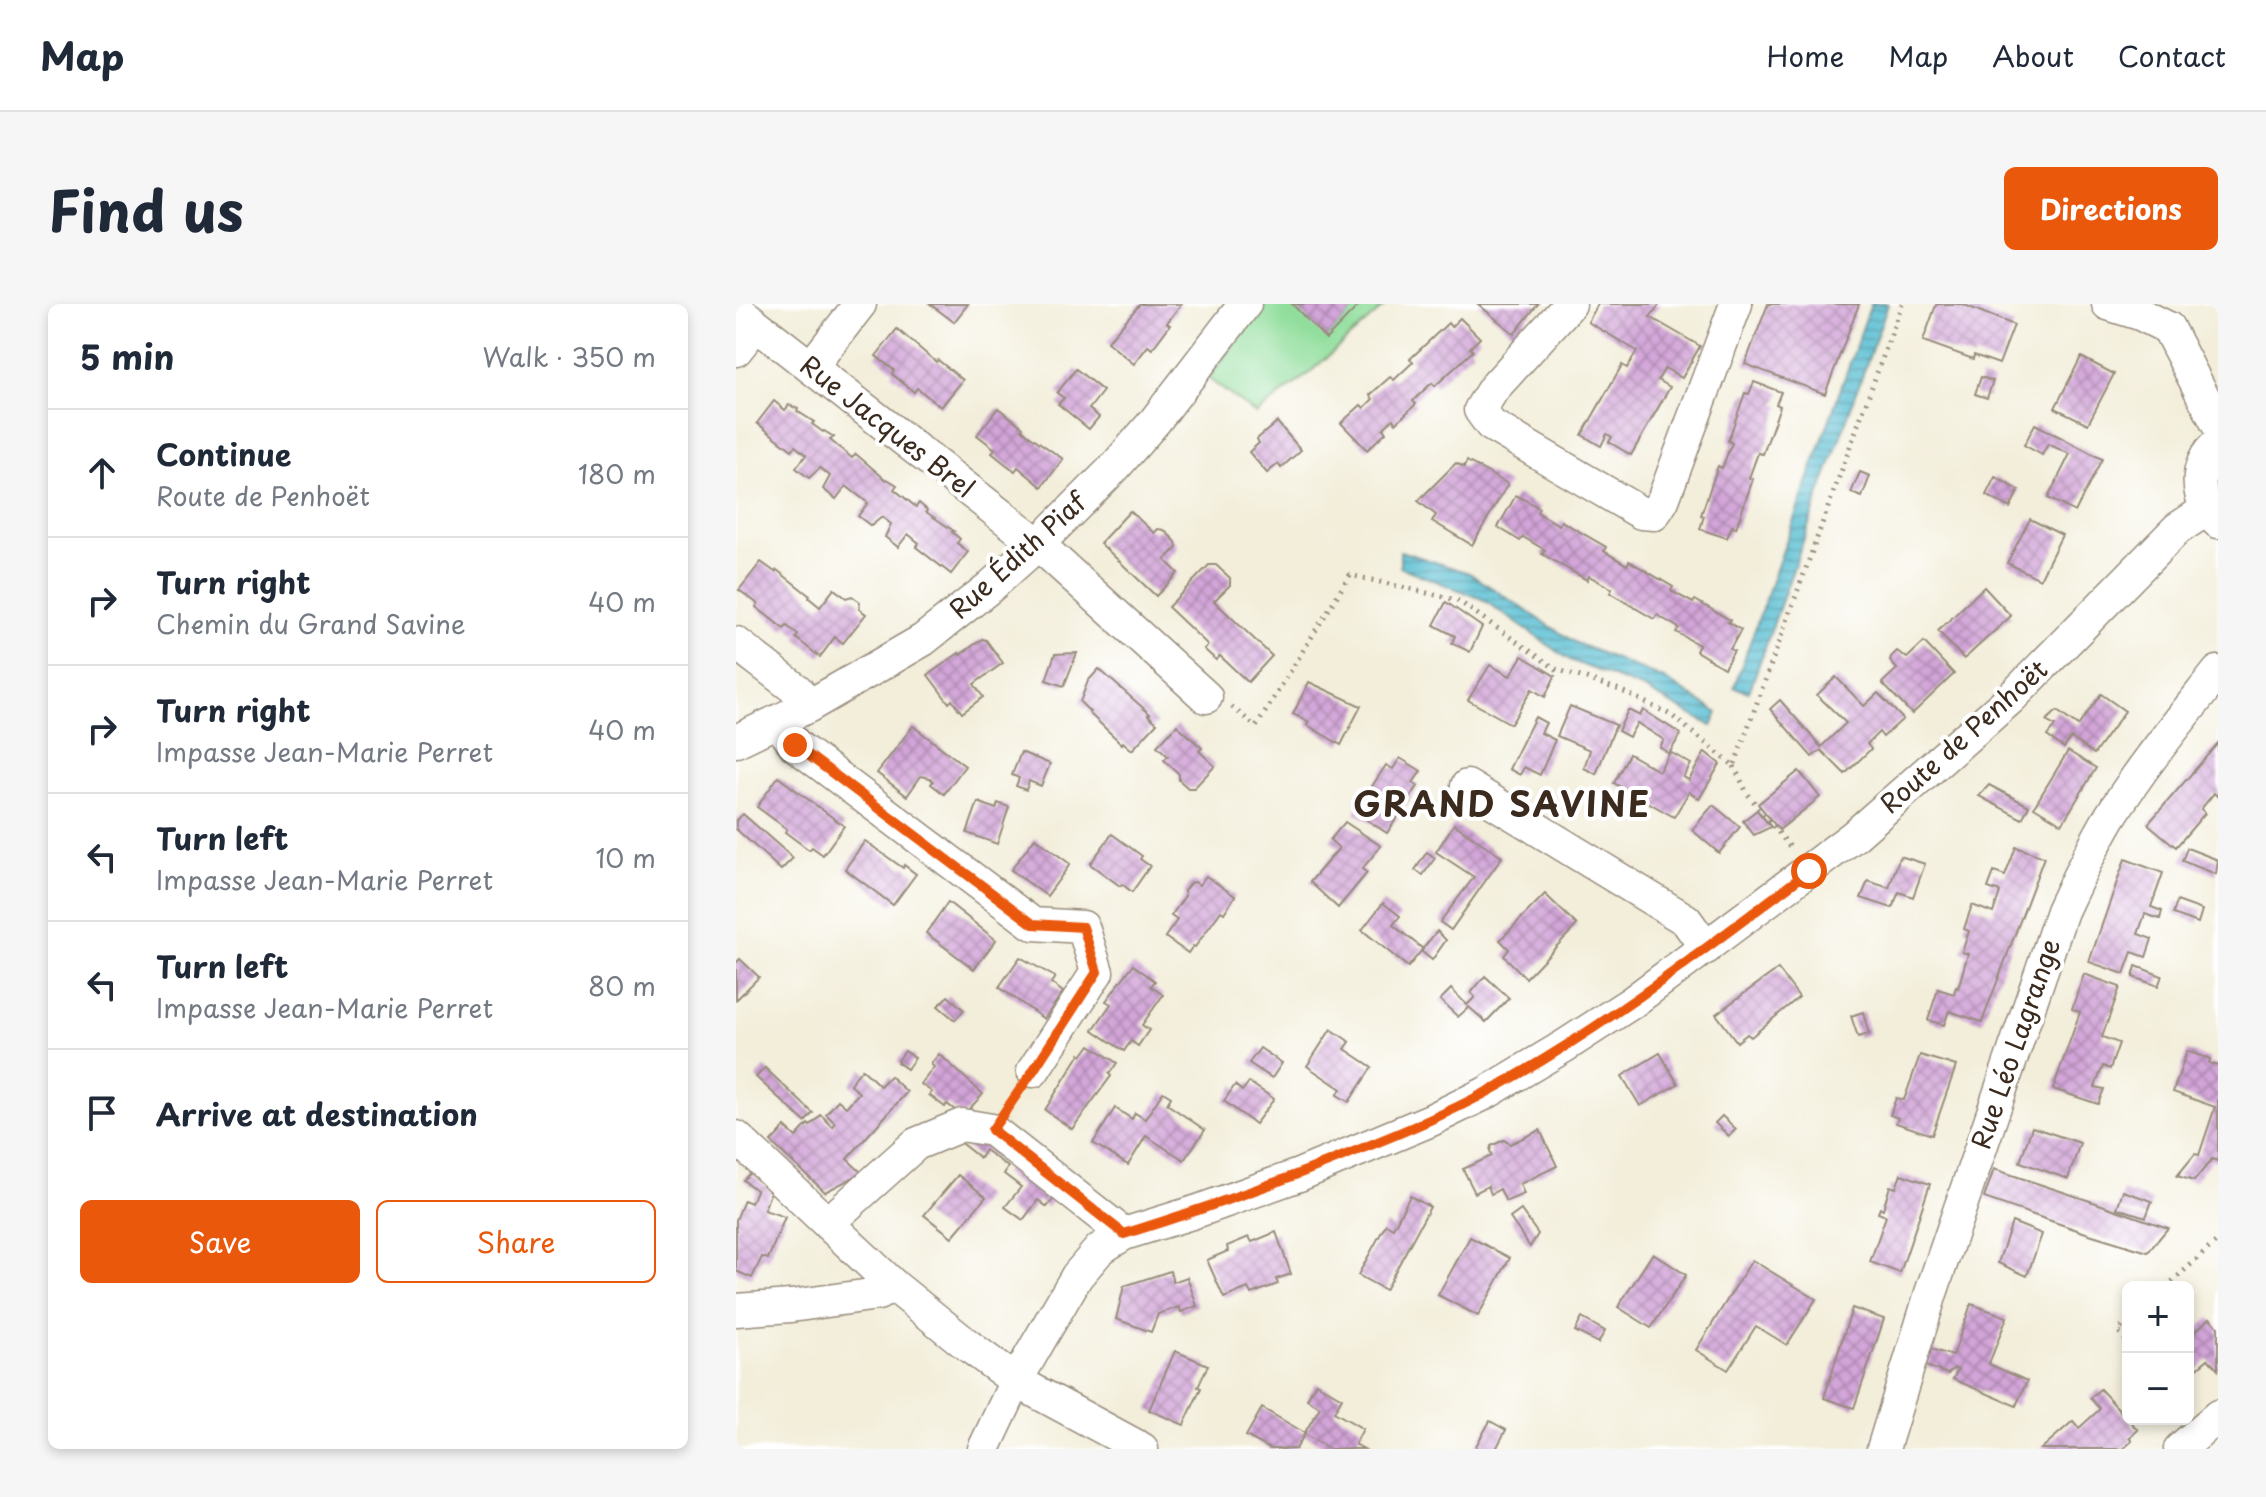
<!DOCTYPE html>
<html lang="en">
<head>
<meta charset="utf-8">
<style>
	body { margin:0; font-family:"Playpen Sans",sans-serif; background:#f6f6f7; color:#1f2937 }
	.controls { position:absolute; right:24px; bottom:24px; display:grid; overflow:hidden; border-radius:12px; box-shadow:0 4px 12px #0003 }
	.controls button { width:72px; height:72px; display:grid; place-items:center; padding:0; border:0; border-bottom:2px solid #e0e1e3; background:#fff; color:#1f2937; font:40px sans-serif }
	.stop { position:absolute; width:24px; height:24px; margin:-18px; border:6px solid #ea580c; border-radius:50%; background:#fff }
	.stop.end { background:#ea580c; border-color:#fff; box-shadow:0 2px 8px #0008 }
	.list { margin:0; padding:0; list-style:none }
	h2 { display:flex; justify-content:space-between; align-items:center; height:104px; margin:0; padding:0 32px; font-size:34px }
	h2 small { font-size:26px; font-weight:400; color:#747a83 }
	.list li { display:grid; grid-template-columns:52px 1fr auto; gap:24px; align-items:center; box-sizing:border-box; height:128px; padding:0 32px; border-top:2px solid #e0e1e3 }
	.list b { display:block; font-size:30px; white-space:nowrap }
	.list p { margin:0; font-size:26px; white-space:nowrap; color:#747a83 }
	.list em { font-size:26px; font-style:normal; color:#747a83 }
	.actions { display:flex; gap:16px; padding:24px 32px }
	.actions a { flex:1; padding:18px 0; border:2px solid #ea580c; border-radius:12px; text-align:center; font-size:28px; color:#ea580c }
	.actions .main { background:#ea580c; color:#fff }
	.icon { flex:none; width:44px; height:44px; fill:none; stroke:currentColor; stroke-width:2; stroke-linecap:round; stroke-linejoin:round }
	.map { position:relative; flex:none; width:1482px; height:1145px; overflow:hidden; border-radius:12px }
	header { display:flex; align-items:center; gap:48px; box-sizing:border-box; height:112px; padding:0 40px; background:#fff; border-bottom:2px solid #e0e1e3 }
	header strong { font-size:38px }
	nav { display:flex; gap:44px; margin-inline-start:auto; font-size:28px }
	.intro { display:flex; align-items:center; justify-content:space-between; box-sizing:border-box; height:192px; padding:0 48px }
	h1 { margin:0; font-size:56px }
	.button { padding:20px 36px; border-radius:12px; background:#ea580c; color:#fff; font-size:28px; font-weight:700 }
	main { display:flex; gap:48px; padding:0 48px }
	aside { flex:1; background:#fff; border-radius:12px; box-shadow:0 4px 12px #0003 }
	.map>svg:first-child { display:block }
</style>
</head>
<body>
<header>
<strong>Map</strong>
<nav><a>Home</a><a>Map</a><a>About</a><a>Contact</a></nav>
</header>
<div class="intro"><h1>Find us</h1><a class="button">Directions</a></div>
<main>
<aside>
<h2>5 min<small>Walk · 350 m</small></h2>
<ul class="list">
<li><svg class="icon" aria-label="ahead" viewBox="0 0 24 24"><path d="M12 20V5M6 11l6-6 6 6"/></svg><div><b>Continue</b><p>Route de Penhoët</p></div><em>180 m</em></li>
<li><svg class="icon" aria-label="right" viewBox="0 0 24 24"><path d="M7 20v-9h11M14 6l5 5-5 5"/></svg><div><b>Turn right</b><p>Chemin du Grand Savine</p></div><em>40 m</em></li>
<li><svg class="icon" aria-label="right" viewBox="0 0 24 24"><path d="M7 20v-9h11M14 6l5 5-5 5"/></svg><div><b>Turn right</b><p>Impasse Jean-Marie Perret</p></div><em>40 m</em></li>
<li><svg class="icon" aria-label="left" viewBox="0 0 24 24"><path d="M17 20v-9H6M10 6l-5 5 5 5"/></svg><div><b>Turn left</b><p>Impasse Jean-Marie Perret</p></div><em>10 m</em></li>
<li><svg class="icon" aria-label="left" viewBox="0 0 24 24"><path d="M17 20v-9H6M10 6l-5 5 5 5"/></svg><div><b>Turn left</b><p>Impasse Jean-Marie Perret</p></div><em>80 m</em></li>
<li><svg class="icon" aria-label="arrive" viewBox="0 0 24 24"><path d="M6 21V4h12l-3 4 3 4H6"/></svg><div><b>Arrive at destination</b></div></li>
</ul>
<div class="actions"><a class="main">Save</a><a>Share</a></div>
</aside>
<div class="map">
<svg width="1482" height="1145" viewBox="0 0 1482 1145">
	<defs>
		<pattern id="water-rules" width="6" height="5" patternUnits="userSpaceOnUse" patternTransform="scale(2)"><rect width="6" height="5" fill="#55bdd2"/><path d="M0 2.5h6" fill="none" stroke="#489aaa"/></pattern>
		<pattern id="building-cross-hatch" width="8" height="8" patternUnits="userSpaceOnUse" patternTransform="scale(2)"><rect width="8" height="8" fill="#d3a5d9"/><path d="M0 0l8 8M0 8l8-8" fill="none" stroke="#ac87af"/></pattern>
	</defs>
	<rect width="100%" height="100%" fill="#fff"/>
	<filter id="ink" filterUnits="userSpaceOnUse"><feTurbulence type="fractalNoise" baseFrequency=".0125" numOctaves="2"/><feDisplacementMap in="SourceGraphic" scale="16" xChannelSelector="R" yChannelSelector="G"/><feConvolveMatrix kernelMatrix="1 2 1 2 8 2 1 2 1" color-interpolation-filters="sRGB"/></filter>
	<filter id="wash" filterUnits="userSpaceOnUse"><feTurbulence type="fractalNoise" baseFrequency=".006" numOctaves="4" result="noise"/><feDisplacementMap in="SourceGraphic" scale="32" xChannelSelector="R" yChannelSelector="G"/><feGaussianBlur stdDeviation="1.8" result="paint"/><feColorMatrix in="noise" values="0 0 0 0 0 0 0 0 0 0 0 0 0 0 0 0 0 1.4 0 .05"/><feComposite in="paint" operator="in"/></filter>
	<g filter="url(#wash)">
		<rect width="100%" height="100%" fill="#f3eeda"/>
		<path fill="#91de9c" stroke="#66845d" stroke-width="2" d="M527 0H651L572 70 520 110 473 75Z"/>
		<g fill="url(#water-rules)" stroke="#487478" stroke-width="2">
			<path d="M1135 0H1152L1013 388 998 383Z"/>
			<path d="M664 247 733 269 840 339 926 374 982 409 976 422 908 385 834 356 746 295 664 263Z"/>
		</g>
		<g id="blocks">
			<g fill="url(#building-cross-hatch)">
				<path d="M194 0H232L218 18Z"/>
				<path d="M404 0H445L431 19 434 21 416 45 412 42 398 60 371 38Z"/>
				<path d="M556 0H624L590 35Z"/>
				<path d="M742 0H802L778 30Z"/>
				<path d="M862 0H924L914 13 964 42 946 74 929 64 922 76 934 83 895 151 873 138 876 133 871 130 865 142 846 131 886 61 891 64 901 47 852 18Z"/>
				<path d="M1032 0H1123L1089 90 1009 60Z"/>
				<path d="M1203 0H1226L1278 21 1263 60 1238 51 1237 55 1187 37 1200 1Z"/>
				<path d="M724 14 744 34 734 44 737 47 699 82 696 79 686 88 677 97 680 100 660 119 657 115 647 125 650 128 631 146 605 119 625 101 628 104 637 95 634 91 654 73 658 76 677 58 674 55 712 19 715 23Z"/>
				<path d="M161 25 200 58 202 56 227 76 205 103 181 84 178 88 156 70 158 66 140 52Z"/>
				<path d="M1345 53 1378 70 1352 120 1319 104Z"/>
				<path d="M340 65 367 87 353 105 363 113 353 125 322 100 328 94 321 89Z"/>
				<path d="M1245 73 1257 77 1251 94 1239 90Z"/>
				<path d="M1018 78 1045 88 1040 100 1044 102 1027 150 1022 149 1013 174 1017 175 1000 224 996 222 991 234 964 225 968 212 965 211 982 162 986 164 991 151 996 139 992 137 1009 89 1013 90Z"/>
				<path d="M38 97 49 106 53 101 62 105 61 107 78 118 76 120 87 128 88 127 98 133 94 136 116 154 120 150 150 176 151 175 161 181 158 185 180 203 183 199 191 206 190 208 218 227 216 228 224 235 221 239 232 248 215 270 180 243 183 239 172 230 162 243 149 233 155 220 146 213 135 222 122 212 132 199 110 182 100 195 87 185 94 172 84 164 73 174 60 164 70 151 59 142 56 146 21 119Z"/>
				<path d="M262 104 287 123 286 125 290 129 327 155 306 183 282 163 279 167 267 158 256 149 259 145 241 131Z"/>
				<path d="M541 118 565 146 545 164 542 160 531 169 513 148 523 139 521 135Z"/>
				<path d="M1299 120 1366 155 1339 208 1312 194 1334 150 1312 140 1306 151 1288 141Z"/>
				<path d="M731 157 772 180 736 241 696 217 700 211 682 197 720 159 728 163Z"/>
				<path d="M1124 168 1134 172 1126 193 1115 189Z"/>
				<path d="M1259 173 1283 186 1274 204 1250 191Z"/>
				<path d="M780 191 803 204 801 208 823 221 825 217 870 243 868 247 891 261 893 257 937 283 935 287 957 299 959 296 994 316 992 318 1005 326 994 345 998 347 988 364 960 347 963 341 940 328 943 324 921 311 918 315 874 289 876 285 853 272 851 276 806 250 809 246 787 233 784 237 762 223Z"/>
				<path d="M394 207 418 229 422 225 428 226 440 238 441 244 429 256 442 269 420 292 364 239Z"/>
				<path d="M1294 215 1326 231 1304 275 1271 259Z"/>
				<path d="M25 258 39 268 41 266 74 292 73 294 84 303 98 285 110 294 116 292 124 298 123 305 130 310 107 339 99 333 84 353 60 334 62 331 51 322 48 325 20 303 22 300 3 286Z"/>
				<path d="M473 261H480L494 274V281L478 297 536 352 512 378 484 352 480 356 468 345 472 341 432 303Z"/>
				<path d="M1248 283 1275 312 1228 355 1202 327Z"/>
				<path d="M710 298 746 323 734 348 716 339 719 332 698 321Z"/>
				<path d="M246 335 250 336 267 359 238 380 247 393 226 409 216 396 213 399 192 371 223 349 224 351Z"/>
				<path d="M1188 338 1218 370 1176 410 1146 379 1161 365 1154 357 1155 353 1161 347 1171 354Z"/>
				<path d="M341 349 328 382 310 376 319 350Z"/>
				<path d="M786 352 819 372 809 393 796 385 775 420 732 396 754 361 774 372Z"/>
				<path d="M363 365 414 410 412 411 421 419 396 446 387 438 386 440 353 409 354 408 344 398 352 377Z"/>
				<path d="M1100 373 1128 402 1142 389 1167 415 1147 433 1143 428 1131 440 1135 445 1109 470 1085 446 1076 453 1034 405 1044 396 1085 443 1110 419 1081 391Z"/>
				<path d="M573 378 625 402 605 441 571 421 573 418 557 410Z"/>
				<path d="M1365 390 1389 407 1358 450 1335 434 1328 444 1311 432 1319 422 1310 417 1321 407 1342 422Z"/>
				<path d="M834 402 880 421 860 470 848 464 854 446 821 432Z"/>
				<path d="M892 406 904 412 907 406 945 430 934 448 955 460 947 473 953 476 969 448 984 460 963 495 953 488 938 513 878 479 893 450 923 467 933 450 924 443 928 436 901 419 893 433 882 427Z"/>
				<path d="M799 413 810 419 805 429 819 436 804 471 788 463 784 471 773 465Z"/>
				<path d="M441 421 466 444 463 447 479 462 458 484H452L443 476V470L428 456 432 452 421 442Z"/>
				<path d="M177 422 229 462 208 490 195 480 197 477 194 474 185 472 171 492 141 469Z"/>
				<path d="M1482 439V493L1478 489 1465 505 1469 509 1440 543 1412 520Z"/>
				<path d="M1332 447 1360 464 1326 520 1298 503Z"/>
				<path d="M285 448 314 460 305 482 293 477 290 486 280 482 283 474 276 471Z"/>
				<path d="M664 454 685 467 677 479 682 482 651 529 619 508 650 461 657 465Z"/>
				<path d="M1063 467 1084 493 1043 526 1022 500Z"/>
				<path d="M42 473 108 522 87 551 76 543 73 546 49 528 51 525 21 503Z"/>
				<path d="M1253 481 1293 502 1286 515 1243 492Z"/>
				<path d="M242 498 260 505 262 499 273 503 261 540 231 529Z"/>
				<path d="M977 501 1004 523 983 549 956 526Z"/>
				<path d="M1021 506 1035 523 1018 531 1007 517Z"/>
				<path d="M7 510 57 554 45 566 0 525V517Z"/>
				<path d="M609 518 645 542 626 565 631 569 602 604 574 578 603 544 594 536Z"/>
				<path d="M718 520 766 553 715 626 704 618 738 573 700 548Z"/>
				<path d="M376 530 406 552 404 555 414 562 396 588 386 580 384 582 354 560Z"/>
				<path d="M299 534 334 560 311 592 275 566Z"/>
				<path d="M129 537 167 564 168 561 180 570 157 601 109 565Z"/>
				<path d="M1280 543 1308 553 1246 718 1213 707 1208 721 1192 716 1202 685 1218 690 1220 683 1222 684 1232 650 1226 648 1233 627 1228 625 1236 601 1257 609 1264 588 1252 584 1258 568 1269 572Z"/>
				<path d="M1451 544 1482 556 1480 570 1446 557Z"/>
				<path d="M691 548 699 554 687 571 679 566Z"/>
				<path d="M1164 552 1189 560 1177 593 1163 588 1156 604 1125 594 1132 577 1153 584Z"/>
				<path d="M1389 555 1427 569 1415 603 1426 607 1424 615 1409 610 1402 630 1416 635 1410 653 1396 648 1388 670 1353 658Z"/>
				<path d="M470 572 499 592 488 609 485 607 459 643 457 642 452 649 429 633 441 616 435 612 449 592 448 587 454 579 459 578 463 581Z"/>
				<path d="M809 590 841 621 790 674 768 652 773 645 764 636Z"/>
				<path d="M1441 597 1466 606 1462 619 1437 610Z"/>
				<path d="M212 598 260 636 238 665 190 629Z"/>
				<path d="M647 599 664 612 657 621 687 645 672 663 626 626Z"/>
				<path d="M701 627 710 636 696 656 685 647Z"/>
				<path d="M284 653 319 673 315 679 327 688 308 715 263 683Z"/>
				<path d="M4 655 23 673 0 696V659Z"/>
				<path d="M397 661 419 677 415 682 427 691 406 721 413 726 402 742 395 737 388 747 357 726 375 700 370 697Z"/>
				<path d="M1400 662 1426 672 1422 682 1397 673Z"/>
				<path d="M1042 665 1063 693 1015 733 1011 730 1001 738 980 710Z"/>
				<path d="M1348 670 1384 683 1366 733 1383 739 1374 765 1367 762 1359 783 1368 785 1362 800 1317 785 1344 708 1336 705Z"/>
				<path d="M749 672 773 694 750 718 733 703 722 713 704 696 715 685 731 701 739 693 735 689Z"/>
				<path d="M212 692 228 706 219 716 202 702Z"/>
				<path d="M1127 708 1133 730 1122 733 1115 712Z"/>
				<path d="M595 725 614 738 609 745 636 763 613 798 601 791 605 785 571 762Z"/>
				<path d="M354 741 381 759 373 770 375 772 336 825 309 806 344 750 346 752Z"/>
				<path d="M524 744 546 759 536 774 513 759Z"/>
				<path d="M169 747 179 754 171 765 161 758Z"/>
				<path d="M1451 747 1474 755 1473 759 1482 762V853L1481 857 1476 855 1458 877 1441 872 1459 850 1463 851 1479 803 1437 788Z"/>
				<path d="M924 749 942 780 904 802 886 772Z"/>
				<path d="M203 750 247 790 227 812 211 800 209 803 193 791 196 788 185 780 198 763 195 760Z"/>
				<path d="M1184 751 1220 762 1196 831 1160 819 1162 814 1154 811 1160 794 1168 796Z"/>
				<path d="M29 764 77 809 69 818 20 773Z"/>
				<path d="M126 765 144 782 154 772 171 788 111 855 126 869 89 888 35 838 49 823 60 833 72 820 74 822 85 811 97 823 99 819 90 810 102 796 110 803 123 789 114 780Z"/>
				<path d="M513 778 538 795 519 820 488 797 499 781 506 787Z"/>
				<path d="M427 788 435 793 431 800 469 826 448 856 410 832 392 861 357 839 379 804 396 815 399 809 409 815Z"/>
				<path d="M986 812 1000 825 993 832 979 819Z"/>
				<path d="M1296 823 1344 839 1332 875 1284 858Z"/>
				<path d="M235 826 323 888 311 903 302 896 287 916 269 903 285 883 268 870 272 863 249 846 244 854 226 840Z"/>
				<path d="M804 826 821 862 784 880 788 890 771 897 769 896 764 885 755 890 752 882 739 889 727 865 756 852 754 847 755 842 768 836 774 840Z"/>
				<path d="M1258 865 1360 899 1432 924 1412 948 1350 929 1248 894Z"/>
				<path d="M14 869 35 887 28 906 49 913 32 955 26 953 16 974 0 967V916L8 896 15 899 20 886 7 876Z"/>
				<path d="M1165 870 1194 880 1164 969 1134 958 1150 912 1142 909 1144 904 1147 905 1154 882 1160 884Z"/>
				<path d="M222 871 250 893 216 933 188 911Z"/>
				<path d="M1387 887 1416 897 1410 913 1381 904Z"/>
				<path d="M674 892 694 903 649 986 622 971 650 920 657 924Z"/>
				<path d="M785 906 802 930 794 943 774 914Z"/>
				<path d="M1276 918 1306 930 1291 972 1262 959Z"/>
				<path d="M540 928 555 970 540 975 542 980 515 990 512 984 488 994 471 956 492 947 491 942 513 933 516 938Z"/>
				<path d="M734 933 774 954 742 1012 702 991Z"/>
				<path d="M917 949 950 971 915 1024 882 1003Z"/>
				<path d="M1016 956 1080 995 1051 1041 1020 1022 992 1066 960 1046Z"/>
				<path d="M434 967 437 978 451 973 461 1002 445 1008 443 1003 422 1010 415 1028 380 1015 388 982Z"/>
				<path d="M1235 1000 1271 1013 1253 1060 1291 1077 1280 1102 1217 1075 1222 1066 1218 1064 1212 1070 1190 1062 1195 1045 1217 1052Z"/>
				<path d="M1116 1004 1148 1015 1118 1104 1088 1094Z"/>
				<path d="M846 1014 869 1027 862 1039 839 1027Z"/>
				<path d="M1474 1014 1482 1023V1066L1472 1055 1452 1072V1033Z"/>
				<path d="M439 1047 472 1061 462 1083 465 1084 448 1121 413 1106Z"/>
				<path d="M580 1079 606 1094 598 1108 627 1125 619 1140 628 1145H594L568 1130 584 1103 571 1095Z"/>
				<path d="M1364 1085 1402 1126 1393 1134 1396 1137 1387 1145H1305L1337 1117 1343 1124 1364 1105 1354 1094Z"/>
				<path d="M526 1104 569 1129 560 1145H534L510 1132Z"/>
				<path d="M754 1117 770 1126 760 1145H742L740 1142Z"/>
			</g>
		</g>
	</g>
	<g filter="url(#ink)">
		<use href="#blocks" fill-opacity="0" stroke="#978c7c" stroke-width="2"/>
		<g fill="none" stroke-linecap="round" stroke-linejoin="round">
			<defs>
				<g id="minor">
					<path d="M834 0 757 85 744 106 755 121 905 209 918 210 927 196 1000 0"/>
					<path d="M1372 0 1404 10 1432 24"/>
					<path d="M0 5 302 240 470 393"/>
					<path d="M1432 24 1482 121"/>
					<path d="M0 46 19 22"/>
					<path d="M75 63 124 0"/>
					<path d="M1482 140C1456 160 1459 197 1482 218"/>
					<path d="M0 339 61 386 73 402"/>
					<path d="M42 418 59 441 297 620 347 623 361 668 297 767"/>
					<path d="M0 437 73 402 187 336 254 283 302 240 378 164 419 117 509 0"/>
					<path d="M731 482 950 616 970 644"/>
					<path d="M0 833 157 981 230 1040 280 1077 406 1145"/>
					<path d="M93 918 180 840 226 821 256 826 388 930"/>
					<path d="M0 1006 55 1002 142 990 157 981"/>
					<path d="M248 1145 280 1077 306 1032 341 972 364 945 388 930 462 907 563 871 695 816 750 789 827 743 895 699 1118 532 1275 394 1441 225 1470 206"/>
					<path d="M1147 1145 1195 989 1326 607C1341 575 1356 543 1374 513 1406 462 1445 415 1482 368"/>
					<path d="M1444 1145 1482 1112"/>
				</g>
			</defs>
			<use href="#minor" stroke="#978c7c" stroke-width="35"/>
			<g stroke="#978c7c" stroke-width="5" stroke-dasharray="2 6" stroke-linecap="butt">
				<path d="M496 403 520 423 614 271 721 296 820 365 884 386 935 411 998 462 1166 0"/>
				<path d="M998 462 1011 489 1054 543"/>
				<path d="M1430 983 1482 936"/>
				<path d="M1392 1017 1382 1027 1392 1039"/>
			</g>
			<use href="#minor" stroke="#fff" stroke-width="32"/>
		</g>
	</g>
	<g fill="none" stroke-linecap="round" stroke-linejoin="round" filter="url(#ink)">
		<path stroke="#ea580c" stroke-width="10" d="M59 441 297 620 347 623 361 668 297 767 256 826 388 930C468 905 545 878 622 846 665 829 708 811 749 789 864 728 968 645 1073 567"/>
	</g>
	<g text-anchor="middle" stroke-width="8" stroke-linejoin="round" paint-order="stroke">
		<g font-size="26" fill="#3b2a1e" stroke="#fff">
			<text transform="translate(151 123) rotate(38)" y="9">Rue Jacques Brel</text>
			<text transform="translate(282 252) rotate(-42)" y="9">Rue Édith Piaf</text>
			<text transform="translate(1228 433) rotate(-42)" y="9">Route de Penhoët</text>
			<text transform="translate(1280 740) rotate(-71)" y="9">Rue Léo Lagrange</text>
		</g>
		<g font-size="34" font-weight="bold" letter-spacing="2" fill="#3b2a1e" stroke="#fff">
			<text x="766" y="513">GRAND SAVINE</text>
		</g>
	</g>
</svg>
<div class="controls">
<button>+</button>
<button>−</button>
</div>
<div class="stop" style="left:1073px;top:567px"></div>
<div class="stop end" style="left:59px;top:441px"></div>
</div>
</main>
</body>
</html>
